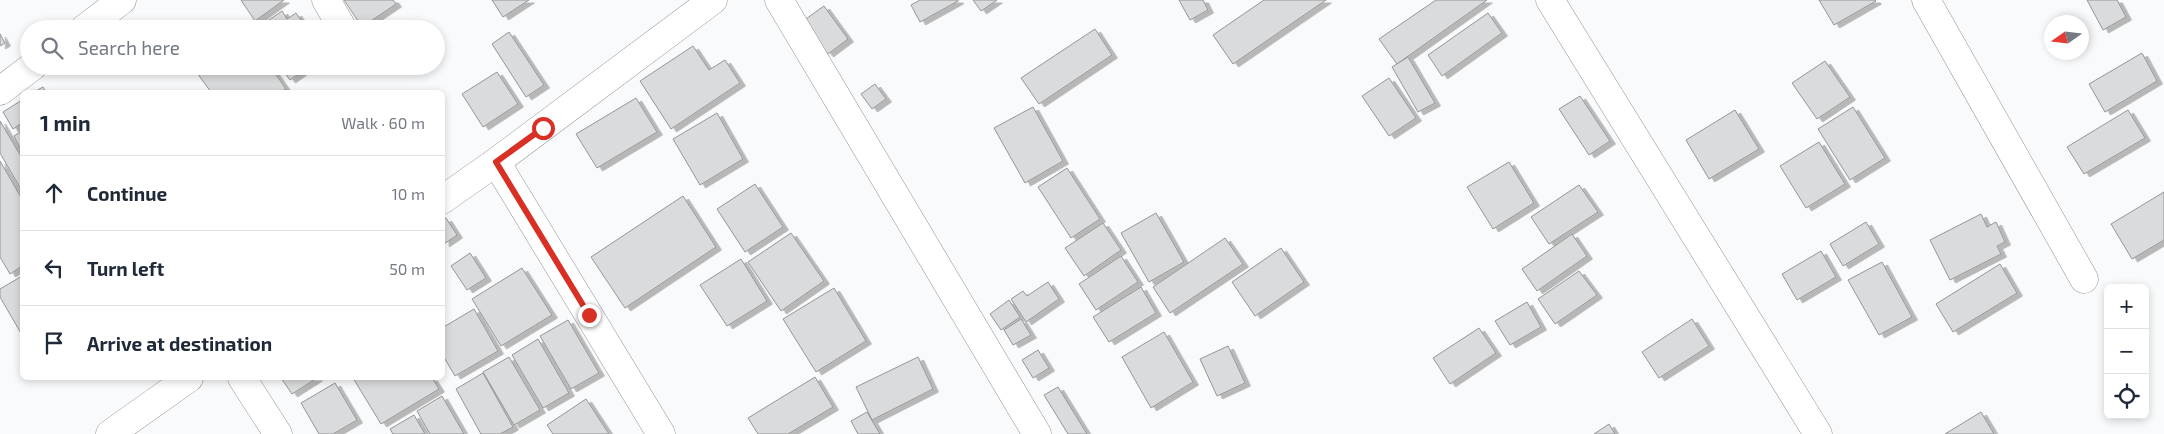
<!DOCTYPE html>
<html lang="en">
<head>
<meta charset="utf-8">
<style>
	body { margin:0; font-family:"Exo 2",sans-serif; background:#f6f6f7; color:#1f2937 }
	.controls { position:absolute; right:15px; bottom:15px; display:grid; overflow:hidden; border-radius:8px; box-shadow:0 2px 8px #0003 }
	.controls button { width:45px; height:45px; display:grid; place-items:center; padding:0; border:0; border-bottom:1px solid #e0e1e3; background:#fff; color:#1f2937; font:25px sans-serif }
	.compass { position:absolute; left:2044px; top:15px; width:45px; height:45px; border-radius:50%; background:#fff; box-shadow:0 2px 8px #0003; rotate:256deg }
	.stop { position:absolute; width:15px; height:15px; margin:-11px; border:4px solid #d93025; border-radius:50%; background:#fff }
	.stop.end { background:#d93025; border-color:#fff; box-shadow:0 1px 5px #0008 }
	.list { margin:0; padding:0; list-style:none }
	h2 { display:flex; justify-content:space-between; align-items:center; height:65px; margin:0; padding:0 20px; font-size:21px }
	h2 small { font-size:16px; font-weight:400; color:#747a83 }
	.list li { display:grid; grid-template-columns:32px 1fr auto; gap:15px; align-items:center; box-sizing:border-box; height:75px; padding:0 20px; border-top:1px solid #e0e1e3 }
	.list b { display:block; font-size:19px; white-space:nowrap }
	.list em { font-size:16px; font-style:normal; color:#747a83 }
	.icon { flex:none; width:28px; height:28px; fill:none; stroke:currentColor; stroke-width:2; stroke-linecap:round; stroke-linejoin:round }
	.map { position:relative; flex:none; width:2164px; height:434px; overflow:hidden }
	.search { position:absolute; background:#fff; box-shadow:0 2px 8px #0003; left:20px; top:20px; width:425px; height:55px; display:flex; align-items:center; gap:12px; box-sizing:border-box; padding:0 18px; border-radius:28px; color:#747a83; font-size:19px }
	.panel { position:absolute; background:#fff; box-shadow:0 2px 8px #0003; left:20px; top:90px; width:425px; height:290px; border-radius:8px }
	.map>svg:first-child { display:block }
</style>
</head>
<body>
<div class="map">
<svg width="2164" height="434" viewBox="0 0 2164 434">
	<defs>
		<filter id="shadow"><feDropShadow dx="5.5" dy="3" stdDeviation="0" flood-color="#0004"/></filter>
	</defs>
	<rect width="100%" height="100%" fill="#f9fafb"/>
	<g fill="#dadbdc" stroke="#949596" filter="url(#shadow)">
		<path d="M241 0H284L255 21Z"/>
		<path d="M344 0H393L396 4 362 27Z"/>
		<path d="M492 0H529L503 17Z"/>
		<path d="M920 0H958V1L920 22 911 5Z"/>
		<path d="M973 0H997L981 11Z"/>
		<path d="M1179 0H1203L1208 10 1190 20Z"/>
		<path d="M1264 0H1326L1233 64 1213 35Z"/>
		<path d="M1436 0H1487L1397 64 1379 39Z"/>
		<path d="M1819 0H1875L1876 1 1834 25Z"/>
		<path d="M2087 0H2117L2126 17 2103 30Z"/>
		<path d="M824 6 848 39 828 54 803 21Z"/>
		<path d="M282 11 287 19 296 13 307 29H271L266 22Z"/>
		<path d="M1488 13 1502 33 1442 76 1428 55Z"/>
		<path d="M1095 29 1112 55 1039 104 1021 78Z"/>
		<path d="M509 32 544 85 526 97 492 44Z"/>
		<path d="M0 34 5 43 0 46Z"/>
		<path d="M693 46 709 70 725 60 740 83 671 129 640 81Z"/>
		<path d="M2142 53 2157 81 2105 112 2089 84Z"/>
		<path d="M1408 57 1435 103 1418 112 1392 67Z"/>
		<path d="M1825 61 1850 97 1817 119 1792 83Z"/>
		<path d="M198 66H270L286 89 280 92H211L194 69Z"/>
		<path d="M280 66H310L290 80Z"/>
		<path d="M497 72 518 104 483 127 462 94Z"/>
		<path d="M1389 78 1416 118 1389 136 1362 96Z"/>
		<path d="M875 84 886 99 872 109 861 94Z"/>
		<path d="M43 87 46 92H34Z"/>
		<path d="M1580 96 1610 141 1589 155 1559 109Z"/>
		<path d="M636 98 657 132 597 168 576 134Z"/>
		<path d="M22 100V123L13 129 3 112Z"/>
		<path d="M1033 107 1063 161 1025 183 994 128Z"/>
		<path d="M1853 107 1885 158 1850 180 1818 129Z"/>
		<path d="M1735 110 1759 149 1709 179 1686 140Z"/>
		<path d="M2128 110 2145 138 2084 174 2067 147Z"/>
		<path d="M717 113 743 159 700 185 673 139Z"/>
		<path d="M0 121 22 158V191L0 153Z"/>
		<path d="M22 131V152L14 136Z"/>
		<path d="M1819 142 1845 184 1806 208 1780 166Z"/>
		<path d="M0 161 22 199V266L10 274 0 257Z"/>
		<path d="M1509 162 1534 203 1493 229 1467 187Z"/>
		<path d="M1067 168 1100 219 1071 238 1038 187Z"/>
		<path d="M755 184 783 227 745 252 717 209Z"/>
		<path d="M1579 185 1598 212 1549 244 1531 217Z"/>
		<path d="M2164 192V240L2132 259 2111 224Z"/>
		<path d="M683 196 716 247 625 308 591 257Z"/>
		<path d="M1156 213 1184 262 1149 282 1121 233Z"/>
		<path d="M1981 214 1987 227 1996 222 2005 242 1997 246 2001 254 1950 280 1930 240Z"/>
		<path d="M446 218 457 235 444 244 442 221Z"/>
		<path d="M1866 222 1879 244 1843 266 1830 244Z"/>
		<path d="M1103 223 1121 250 1084 276 1065 248Z"/>
		<path d="M791 233 824 281 781 311 748 262Z"/>
		<path d="M1572 234 1587 256 1537 291 1522 269Z"/>
		<path d="M1225 238 1243 264 1170 313 1153 287Z"/>
		<path d="M1281 248 1304 282 1255 316 1232 282Z"/>
		<path d="M1821 251 1836 277 1797 300 1782 274Z"/>
		<path d="M470 253 486 278 467 290 451 266Z"/>
		<path d="M1121 256 1138 282 1096 310 1079 284Z"/>
		<path d="M741 259 767 301 727 326 700 285Z"/>
		<path d="M1882 262 1912 317 1879 335 1848 280Z"/>
		<path d="M2000 264 2017 293 1953 332 1936 304Z"/>
		<path d="M522 268 552 315 501 346 472 299Z"/>
		<path d="M1579 271 1597 295 1555 324 1538 299Z"/>
		<path d="M22 276V335L0 297V289Z"/>
		<path d="M1048 282 1059 299 1026 322 1011 299 1023 291 1027 296Z"/>
		<path d="M1141 287 1156 313 1109 342 1093 317Z"/>
		<path d="M834 288 866 341 816 372 783 319Z"/>
		<path d="M1009 300 1020 317 1001 330 990 314Z"/>
		<path d="M1527 302 1541 327 1510 345 1495 321Z"/>
		<path d="M474 309 498 351 455 376 442 354V328Z"/>
		<path d="M1021 319 1031 335 1013 345 1004 330Z"/>
		<path d="M1692 319 1709 346 1659 378 1642 352Z"/>
		<path d="M568 320 599 373 571 389 540 336Z"/>
		<path d="M1479 328 1496 353 1450 384 1433 358Z"/>
		<path d="M1164 332 1193 382 1151 408 1122 357Z"/>
		<path d="M538 339 569 393 543 408 512 355Z"/>
		<path d="M1228 346 1245 383 1217 396 1200 359Z"/>
		<path d="M1038 350 1049 368 1033 378 1022 360Z"/>
		<path d="M509 357 540 410 514 425 483 372Z"/>
		<path d="M918 357 933 389 872 420 856 387Z"/>
		<path d="M483 373 513 427 500 434H481L456 389Z"/>
		<path d="M815 377 833 407 788 434H758L748 418Z"/>
		<path d="M281 378H317L292 394Z"/>
		<path d="M353 378H432L439 389 381 424Z"/>
		<path d="M335 383 357 420 333 434H319L301 403Z"/>
		<path d="M1058 387 1087 434H1068L1044 395Z"/>
		<path d="M442 396 464 434H430L417 411Z"/>
		<path d="M586 399 609 434H553L547 425Z"/>
		<path d="M867 412 880 434H858L851 421Z"/>
		<path d="M1981 412 1994 434H1945Z"/>
		<path d="M414 415 425 434H393L390 429Z"/>
		<path d="M1609 424 1615 434H1594Z"/>
	</g>
	<g fill="none" stroke-linecap="round" stroke-linejoin="round">
		<defs>
			<g id="minor">
				<path d="M326 0 343 29"/>
				<path d="M779 0 1037 434"/>
				<path d="M1550 0 1818 434"/>
				<path d="M1926 0 2084 279"/>
				<path d="M84 29 122 0"/>
				<path d="M0 91 33 66"/>
				<path d="M496 162 661 434"/>
				<path d="M442 200 496 162 713 0"/>
				<path d="M242 378 278 434"/>
				<path d="M110 434 189 378"/>
			</g>
		</defs>
		<use href="#minor" stroke="#949496" stroke-width="29"/>
		<use href="#minor" stroke="#fff" stroke-width="28"/>
	</g>
	<g fill="none" stroke-linecap="round" stroke-linejoin="round">
		<path stroke="#d93025" stroke-width="6" d="M543 128 496 162 589 315"/>
	</g>
</svg>
<div class="controls">
<button>+</button>
<button>−</button>
<button><svg class="icon" aria-label="locate" viewBox="0 0 24 24"><circle cx="12" cy="12" r="6"/><path d="M12 2v4M12 18v4M2 12h4M18 12h4"/></svg></button>
</div>
<svg class="compass" viewBox="-18 -18 36 36"><path d="M0-13l5 13h-10z" fill="#e53935"/><path d="M0 13l5-13h-10z" fill="#747a83"/></svg>
<div class="stop" style="left:543px;top:128px"></div>
<div class="stop end" style="left:589px;top:315px"></div>
<div class="search"><svg class="icon" aria-label="search" viewBox="0 0 24 24"><circle cx="10" cy="10" r="6"/><path d="M15 15l6 6"/></svg>Search here</div>
<section class="panel">
<h2>1 min<small>Walk · 60 m</small></h2>
<ul class="list">
<li><svg class="icon" aria-label="ahead" viewBox="0 0 24 24"><path d="M12 20V5M6 11l6-6 6 6"/></svg><div><b>Continue</b></div><em>10 m</em></li>
<li><svg class="icon" aria-label="left" viewBox="0 0 24 24"><path d="M17 20v-9H6M10 6l-5 5 5 5"/></svg><div><b>Turn left</b></div><em>50 m</em></li>
<li><svg class="icon" aria-label="arrive" viewBox="0 0 24 24"><path d="M6 21V4h12l-3 4 3 4H6"/></svg><div><b>Arrive at destination</b></div></li>
</ul>
</section>
</div>
</body>
</html>
